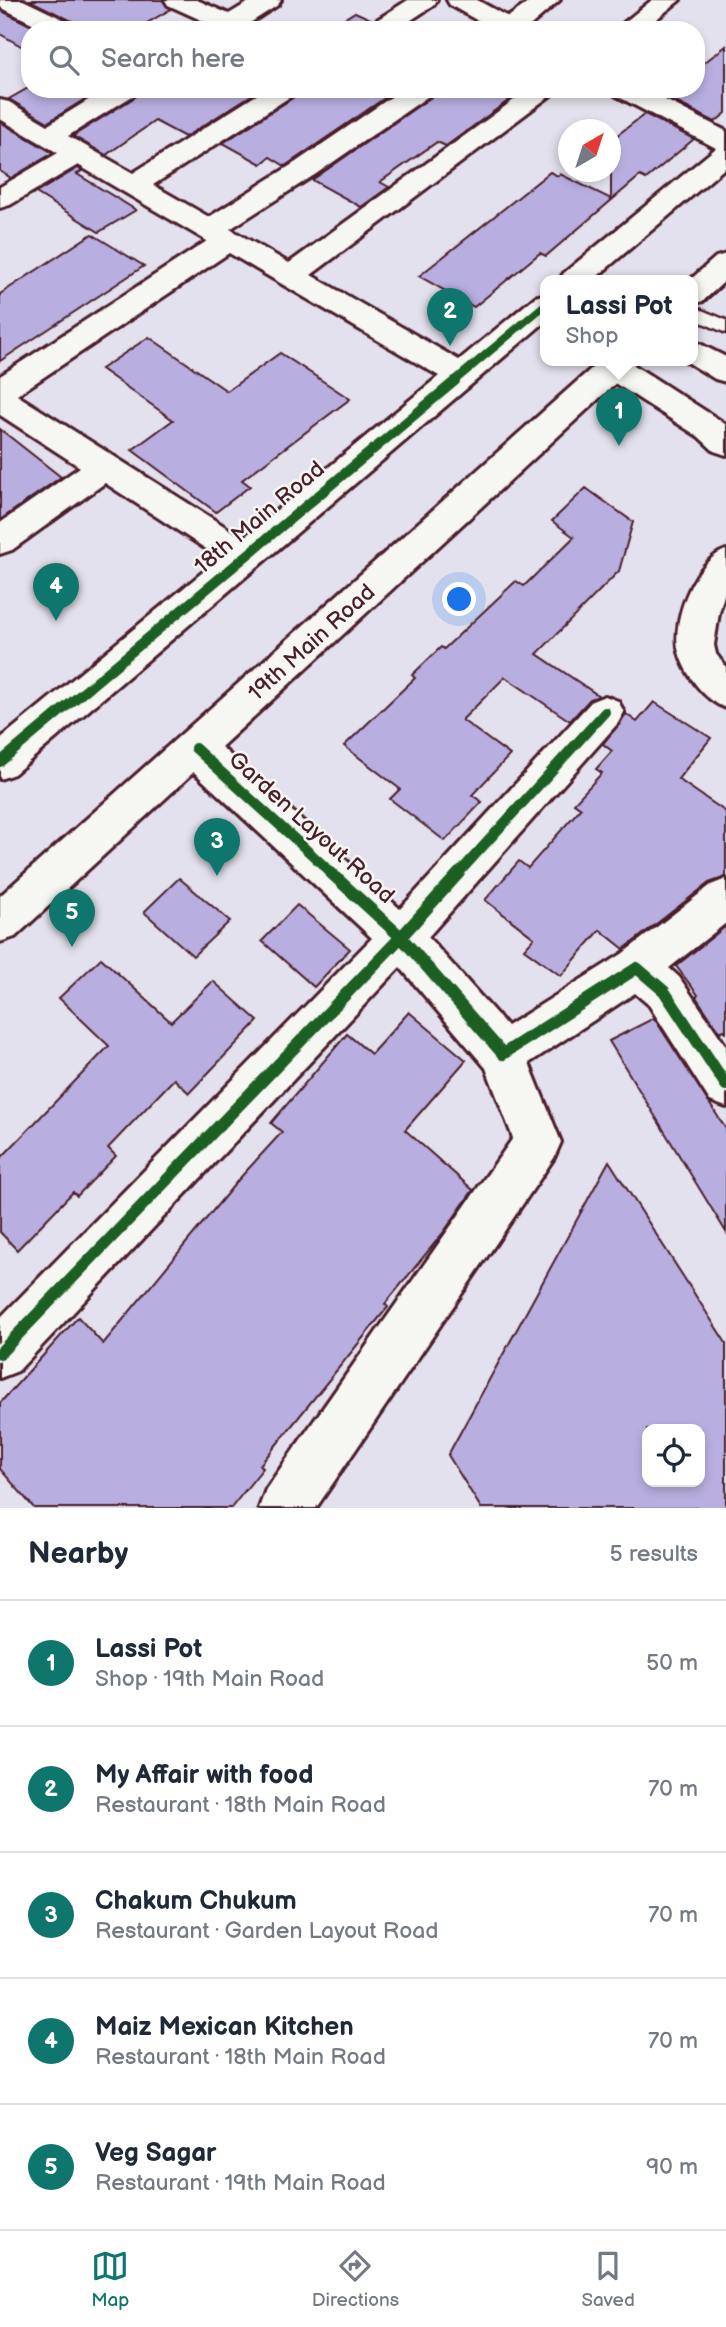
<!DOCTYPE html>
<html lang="en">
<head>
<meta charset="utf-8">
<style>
	body { margin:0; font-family:"Balsamiq Sans",sans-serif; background:#f2f2f3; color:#1f2937 }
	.controls { position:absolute; right:21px; bottom:21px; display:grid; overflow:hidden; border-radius:14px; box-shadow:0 4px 10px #0003 }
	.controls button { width:63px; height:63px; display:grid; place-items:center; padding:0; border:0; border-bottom:2px solid #e0e1e3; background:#fff; color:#1f2937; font:35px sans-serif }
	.compass { position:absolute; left:558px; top:119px; width:63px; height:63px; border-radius:50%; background:#fff; box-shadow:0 4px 10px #0003; rotate:39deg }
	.you { position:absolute; left:460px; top:600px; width:24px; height:24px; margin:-18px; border:5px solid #fff; border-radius:50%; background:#1a73e8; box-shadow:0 0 0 10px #1a73e833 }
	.badge { display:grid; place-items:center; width:46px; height:46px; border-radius:50%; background:#0f766e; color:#fff; font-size:23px; font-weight:700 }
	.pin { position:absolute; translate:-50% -58px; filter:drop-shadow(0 2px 4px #0008) }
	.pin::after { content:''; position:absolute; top:37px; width:24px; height:21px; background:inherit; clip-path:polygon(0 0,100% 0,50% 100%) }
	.popup { position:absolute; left:540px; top:275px; width:158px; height:91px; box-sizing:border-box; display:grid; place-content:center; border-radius:14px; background:#fff; filter:drop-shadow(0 2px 5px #0005); font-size:23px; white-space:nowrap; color:#747a83 }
	.popup b { font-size:26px; color:#1f2937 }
	.popup::after { content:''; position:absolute; left:50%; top:100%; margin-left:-14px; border:14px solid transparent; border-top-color:#fff }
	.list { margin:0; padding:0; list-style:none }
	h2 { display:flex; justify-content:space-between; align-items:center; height:91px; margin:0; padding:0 28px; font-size:30px }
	h2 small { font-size:23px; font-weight:400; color:#747a83 }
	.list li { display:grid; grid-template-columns:46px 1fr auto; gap:21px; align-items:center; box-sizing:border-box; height:126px; padding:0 28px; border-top:2px solid #e0e1e3 }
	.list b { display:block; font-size:26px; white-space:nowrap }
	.list p { margin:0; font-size:23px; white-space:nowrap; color:#747a83 }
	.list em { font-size:23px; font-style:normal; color:#747a83 }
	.icon { flex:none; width:38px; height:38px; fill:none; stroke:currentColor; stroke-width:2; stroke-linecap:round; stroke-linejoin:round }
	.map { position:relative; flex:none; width:726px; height:1508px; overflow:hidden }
	.search { position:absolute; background:#fff; box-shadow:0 4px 10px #0003; left:21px; right:21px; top:21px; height:77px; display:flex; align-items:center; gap:18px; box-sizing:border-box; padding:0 24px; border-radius:28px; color:#747a83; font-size:26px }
	.sheet { height:721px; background:#fff }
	nav { display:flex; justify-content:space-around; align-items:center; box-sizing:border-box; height:98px; border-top:2px solid #e0e1e3; background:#fff; font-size:19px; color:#747a83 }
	nav a { display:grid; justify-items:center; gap:4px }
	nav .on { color:#0f766e }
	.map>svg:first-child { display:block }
</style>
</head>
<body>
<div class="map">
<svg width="726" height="1508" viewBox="0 0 726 1508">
	<rect width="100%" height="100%" fill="#e3e1ed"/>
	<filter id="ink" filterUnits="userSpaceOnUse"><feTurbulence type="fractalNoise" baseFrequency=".0143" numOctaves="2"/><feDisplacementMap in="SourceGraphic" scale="14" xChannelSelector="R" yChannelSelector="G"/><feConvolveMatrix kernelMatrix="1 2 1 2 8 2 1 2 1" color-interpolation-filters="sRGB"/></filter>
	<g filter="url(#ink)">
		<g fill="#b8afe0" stroke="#4a1f2b" stroke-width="2" fill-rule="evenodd">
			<path d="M29 0H162L171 9 142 26 149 30H80L76 23Z"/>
			<path d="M0 10 40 30H30V51L0 34Z"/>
			<path d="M355 12 373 20 364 30H326Z"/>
			<path d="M726 46V113L715 122 666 97 668 95 665 94 670 89H696V69Z"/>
			<path d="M30 87V89H101L48 122 9 99Z"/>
			<path d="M140 89H261L185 137 155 121 106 155 73 136 135 97Z"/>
			<path d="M299 89H398L285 166 270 157 261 164 223 143 294 97Z"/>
			<path d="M436 89 523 90 446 146 437 142 380 182 389 187 361 207 312 180 431 97Z"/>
			<path d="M645 114 694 139 646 179 640 176 546 256 540 253 474 307 419 276 550 172 558 176 560 174 611 199V140Z"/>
			<path d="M0 122 53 153 11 178 0 171Z"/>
			<path d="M78 168 82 171 77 174 136 210 99 232 36 193Z"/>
			<path d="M92 234 144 266 0 361V294Z"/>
			<path d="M149 337 227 391 280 353 350 399 242 480 250 486 216 512 132 450 173 420 101 369Z"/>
			<path d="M0 429 61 477 0 520Z"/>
			<path d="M586 488 633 522 619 571 537 654 599 696 590 699 570 721 505 677 462 720 510 755 472 795 482 802 445 841 390 799 400 789 344 746 415 678 412 675 441 647 444 649 516 581 524 586 574 537 552 521Z"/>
			<path d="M654 702 711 738 678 779 726 812V877L709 883 624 949 600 930 561 976 524 949 534 938 485 900 519 861 528 868 581 808 574 803 602 773 596 769 612 751 603 744 626 714 637 722Z"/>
			<path d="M179 878 230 921 193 956 144 912Z"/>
			<path d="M297 905 350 949 314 987 262 941Z"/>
			<path d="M726 926V1032L724 1030 720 1032 696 997 698 995 676 966Z"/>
			<path d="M101 958 171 1022 213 981 258 1021 189 1093 174 1079 108 1148 116 1156 77 1196 73 1192 17 1250 0 1232V1159L109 1046 59 998Z"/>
			<path d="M409 1012 466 1060 405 1130 473 1190 443 1233 385 1304 388 1307 260 1465 263 1468 231 1508H34L0 1469V1403L78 1317 103 1344 239 1179 282 1132 271 1123 347 1034 371 1054Z"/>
			<path d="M654 1018 726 1129V1232L609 1041Z"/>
			<path d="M609 1161 726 1343V1508H481L448 1455ZM647 1429H700V1482H647Z"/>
		</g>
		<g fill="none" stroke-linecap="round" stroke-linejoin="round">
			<defs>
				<path id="service" d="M692 306 726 320V333L692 318Z"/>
				<g id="minor">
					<path d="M0 0H23L75 25 78 30H46L0 7Z"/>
					<path d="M165 0H197L229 14 252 0H281L278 5 239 30H209L212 25 168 5Z"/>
					<path d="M408 0H437L434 5 396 30H366L369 25Z"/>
					<path d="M447 0H477L508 17 532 0H560L525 30H494L450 5Z"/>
					<path d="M652 0H680L643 30H615Z"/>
					<path d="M106 89H138L134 95 68 136 133 173 266 89H297L293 95 153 185 209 217 296 162 403 89H434L430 95 316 174 230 229 289 263 529 89H559L311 275 459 360 535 297 546 294V321L14 774 0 779V739L220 558 105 483 12 550 0 554V523L80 467 0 415V376L207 241 78 165 10 205 0 208V187L58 153 0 119V100L9 102 48 125ZM229 253 439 376 243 538 17 395Z"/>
					<path d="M611 89H644L726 131V167L593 280H559L564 273 716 148 615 95Z"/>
					<path d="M692 340 726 357V382L715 379 684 360H692Z"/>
					<path d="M601 360H626L721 421 726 425V455L714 451 699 437 602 375 597 367Z"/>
					<path d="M726 550V588L719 613 714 645 716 654 726 667V708C704 700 685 674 679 652 671 620 695 560 726 550Z"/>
					<path d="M605 696 618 701 624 712 618 723 428 937 507 1026 622 954 711 885 726 879V923L669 968 679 977 726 1046V1107L710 1101 649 1005 635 993 529 1063 561 1142 554 1158 316 1508H259L266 1489 513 1138 486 1068 400 967 18 1371 0 1378V1318L372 938 181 760 176 748 181 736 195 732 209 736 400 909 592 701Z"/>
				</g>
				<g id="secondary">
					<path d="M726 254V280L703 301 692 304V280H690L716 257Z"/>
					<path d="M601 360H636L632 368 15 937 0 942V896Z"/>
				</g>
			</defs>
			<use href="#service" stroke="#4a1f2b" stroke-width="5"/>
			<use href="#minor" stroke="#4a1f2b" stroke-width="6"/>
			<use href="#secondary" stroke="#4a1f2b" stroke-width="6"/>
			<use href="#service" fill="#f6f6f2" fill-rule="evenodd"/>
			<use href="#minor" fill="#f6f6f2" fill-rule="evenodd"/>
			<use href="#secondary" fill="#f6f6f2" fill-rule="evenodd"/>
			<defs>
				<path id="cycleway-far2" d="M453 382 546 304"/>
				<g id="cycleway-far1">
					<path d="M195 748 333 874"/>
					<path d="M0 762 455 381"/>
					<path d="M458 874 605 712"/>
				</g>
				<g id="cycleway">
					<path d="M331 873 401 937 503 1054 637 968 664 991 726 1085"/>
					<path d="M0 1353 401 937 459 873"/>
				</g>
			</defs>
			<use href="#cycleway-far2" stroke="#f6f6f2" stroke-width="11"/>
			<use href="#cycleway-far1" stroke="#f6f6f2" stroke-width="14"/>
			<use href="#cycleway" stroke="#f6f6f2" stroke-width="17"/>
			<use href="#cycleway-far2" stroke="#1b5e20" stroke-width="8"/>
			<use href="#cycleway-far1" stroke="#1b5e20" stroke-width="10"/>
			<use href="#cycleway" stroke="#1b5e20" stroke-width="12"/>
		</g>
	</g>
	<g text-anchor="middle" stroke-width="5" stroke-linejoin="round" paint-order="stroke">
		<g font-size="23" fill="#4a1f2b" stroke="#f6f6f2">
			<text transform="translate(259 517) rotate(-40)" y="8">18th Main Road</text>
			<text transform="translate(311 642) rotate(-42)" y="8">19th Main Road</text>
			<text transform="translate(312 827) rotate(42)" y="8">Garden Layout Road</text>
		</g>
	</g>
</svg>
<div class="controls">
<button><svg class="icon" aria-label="locate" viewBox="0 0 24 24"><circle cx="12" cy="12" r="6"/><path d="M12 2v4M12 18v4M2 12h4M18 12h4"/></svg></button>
</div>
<svg class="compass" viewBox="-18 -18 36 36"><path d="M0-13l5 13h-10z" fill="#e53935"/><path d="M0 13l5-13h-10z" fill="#747a83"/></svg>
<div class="you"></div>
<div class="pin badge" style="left:619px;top:446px">1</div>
<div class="popup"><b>Lassi Pot</b>Shop</div>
<div class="pin badge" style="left:450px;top:346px">2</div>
<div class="pin badge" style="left:217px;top:876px">3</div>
<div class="pin badge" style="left:56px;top:621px">4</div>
<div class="pin badge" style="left:72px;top:947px">5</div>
<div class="search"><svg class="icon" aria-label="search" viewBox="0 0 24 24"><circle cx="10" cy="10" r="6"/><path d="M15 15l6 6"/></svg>Search here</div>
</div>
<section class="sheet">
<h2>Nearby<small>5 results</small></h2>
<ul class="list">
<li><span class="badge">1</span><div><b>Lassi Pot</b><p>Shop · 19th Main Road</p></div><em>50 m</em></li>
<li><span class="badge">2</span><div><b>My Affair with food</b><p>Restaurant · 18th Main Road</p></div><em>70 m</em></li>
<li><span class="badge">3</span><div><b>Chakum Chukum</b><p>Restaurant · Garden Layout Road</p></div><em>70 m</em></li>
<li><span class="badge">4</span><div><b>Maiz Mexican Kitchen</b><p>Restaurant · 18th Main Road</p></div><em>70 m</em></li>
<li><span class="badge">5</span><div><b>Veg Sagar</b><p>Restaurant · 19th Main Road</p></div><em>90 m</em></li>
</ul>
</section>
<nav>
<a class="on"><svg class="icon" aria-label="map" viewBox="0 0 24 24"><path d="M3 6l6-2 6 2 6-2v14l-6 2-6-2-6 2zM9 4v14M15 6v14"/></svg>Map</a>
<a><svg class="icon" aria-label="directions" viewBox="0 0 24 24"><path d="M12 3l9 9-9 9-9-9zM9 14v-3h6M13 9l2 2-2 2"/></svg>Directions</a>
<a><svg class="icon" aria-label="saved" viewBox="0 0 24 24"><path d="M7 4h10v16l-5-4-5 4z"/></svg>Saved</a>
</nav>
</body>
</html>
